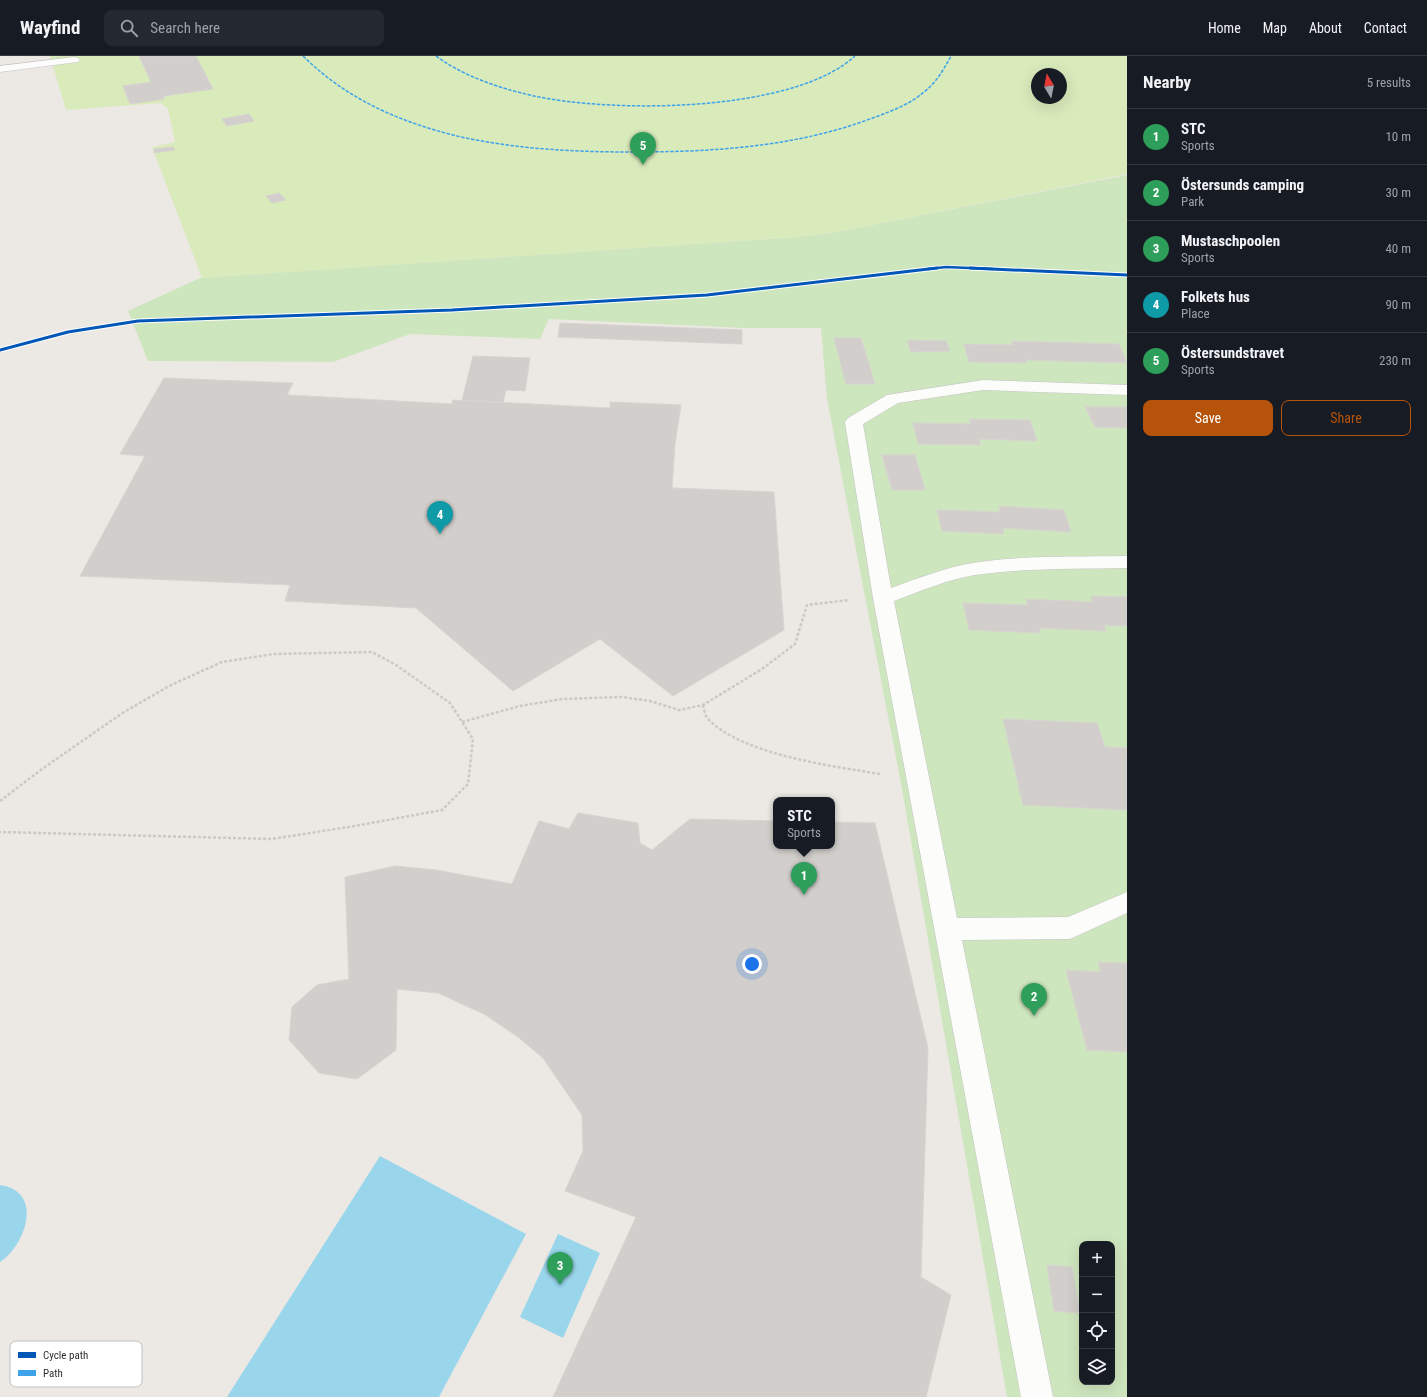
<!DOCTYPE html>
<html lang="en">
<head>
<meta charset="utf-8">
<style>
	body { margin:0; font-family:"Roboto Condensed",sans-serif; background:#242831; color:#f1f3f6 }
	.controls { position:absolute; right:12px; bottom:12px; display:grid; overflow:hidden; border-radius:8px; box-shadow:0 4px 16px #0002 }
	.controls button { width:36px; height:36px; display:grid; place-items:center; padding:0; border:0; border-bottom:1px solid #363941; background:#171b24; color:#f1f3f6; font:20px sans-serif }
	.compass { position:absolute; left:1031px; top:12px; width:36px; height:36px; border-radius:50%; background:#171b24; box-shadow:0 4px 16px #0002; rotate:350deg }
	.you { position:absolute; left:752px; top:908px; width:14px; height:14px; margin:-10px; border:3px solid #fff; border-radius:50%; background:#1a73e8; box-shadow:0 0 0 6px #1a73e833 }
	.badge { display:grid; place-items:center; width:26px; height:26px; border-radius:50%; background:#b45309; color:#fff; font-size:13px; font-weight:700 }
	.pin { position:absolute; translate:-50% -33px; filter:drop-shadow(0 1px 2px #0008) }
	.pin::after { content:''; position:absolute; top:21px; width:14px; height:12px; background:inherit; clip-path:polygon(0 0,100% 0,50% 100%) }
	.popup { position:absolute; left:773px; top:741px; width:62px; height:52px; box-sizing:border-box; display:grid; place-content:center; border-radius:8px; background:#171b24; filter:drop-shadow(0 1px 3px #0005); font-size:13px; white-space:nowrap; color:#9ea1a6 }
	.popup b { font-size:15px; color:#f1f3f6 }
	.popup::after { content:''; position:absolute; left:50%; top:100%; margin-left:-8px; border:8px solid transparent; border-top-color:#171b24 }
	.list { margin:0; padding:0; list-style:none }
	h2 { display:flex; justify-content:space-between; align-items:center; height:52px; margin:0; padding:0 16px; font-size:17px }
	h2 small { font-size:13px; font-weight:400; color:#9ea1a6 }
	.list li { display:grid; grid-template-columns:26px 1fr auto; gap:12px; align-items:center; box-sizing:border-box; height:56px; padding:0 16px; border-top:1px solid #363941 }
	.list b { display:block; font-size:15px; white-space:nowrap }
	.list p { margin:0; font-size:13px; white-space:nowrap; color:#9ea1a6 }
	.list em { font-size:13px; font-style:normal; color:#9ea1a6 }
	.actions { display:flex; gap:8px; padding:12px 16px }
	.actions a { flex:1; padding:9px 0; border:1px solid #b45309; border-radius:8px; text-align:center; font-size:14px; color:#b45309 }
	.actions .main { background:#b45309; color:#fff }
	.icon { flex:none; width:22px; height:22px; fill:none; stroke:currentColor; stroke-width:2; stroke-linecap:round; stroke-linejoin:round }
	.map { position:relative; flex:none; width:1127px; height:1341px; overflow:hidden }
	header { display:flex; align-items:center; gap:24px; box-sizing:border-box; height:56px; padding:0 20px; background:#171b24; border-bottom:1px solid #363941 }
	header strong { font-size:19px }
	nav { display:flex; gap:22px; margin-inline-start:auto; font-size:14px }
	.search { width:280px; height:36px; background:#242831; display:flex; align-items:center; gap:10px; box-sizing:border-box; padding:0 14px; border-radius:8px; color:#9ea1a6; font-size:15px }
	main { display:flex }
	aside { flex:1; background:#171b24 }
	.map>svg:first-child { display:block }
</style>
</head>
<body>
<header>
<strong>Wayfind</strong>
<div class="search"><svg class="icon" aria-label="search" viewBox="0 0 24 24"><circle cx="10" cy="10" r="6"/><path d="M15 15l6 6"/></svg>Search here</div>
<nav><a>Home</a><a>Map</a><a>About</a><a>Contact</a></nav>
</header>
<main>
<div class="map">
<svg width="1127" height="1341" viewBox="0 0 1127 1341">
	<rect width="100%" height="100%" fill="#ece8e4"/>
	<path fill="#cee6be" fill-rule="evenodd" d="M1127 119V1341H1007L902 733 827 343 821 272H744L549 263 540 283 410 278 333 306 148 305 128 255 200 222 797 181 831 177ZM1082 1188H1112V1326H1082Z"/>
	<path fill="#d9eabb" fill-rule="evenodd" d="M50 0H1127V118L831 177 797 181 202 222 152 91 175 86 168 53 161 47 66 54ZM1037 18H1061V42H1037Z"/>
	<g fill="#99d6ec">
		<path d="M380 1100 526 1178 439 1341H227Z"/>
		<path d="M0 1129C44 1135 26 1189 0 1206Z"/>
		<path d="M558 1178 600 1197 563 1282 520 1261Z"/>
	</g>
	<g fill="#d1cecb" stroke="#d7d4d0">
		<path d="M139 0H196L213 33 164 40V43L130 48 123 30 151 26Z"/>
		<path d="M249 58 254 65 227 70 222 63Z"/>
		<path d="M173 91 175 94 154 97V93Z"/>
		<path d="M279 137 286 144 272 147 266 140Z"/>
		<path d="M560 267 742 274V288L558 281Z"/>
		<path d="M834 282H861L875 328H846Z"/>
		<path d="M907 284 946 285 950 295 911 296Z"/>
		<path d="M1011 285 1119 288 1127 307 1025 304 1027 307 969 306 964 288 1013 289Z"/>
		<path d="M473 300 530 302 525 335 506 334 503 346 462 344Z"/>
		<path d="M164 322 293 327 287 339 452 348 453 344 610 352V346L681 349 675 388 672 432 774 436 784 574 673 640 600 583 513 635 416 552 285 545 290 529 80 520 145 400 120 398Z"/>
		<path d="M1085 351H1127V372L1095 371Z"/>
		<path d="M969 363 1030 364 1037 385 979 383 981 389 918 388 913 367 971 368Z"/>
		<path d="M882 399H915L925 434H892Z"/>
		<path d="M999 450 1064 454 1071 476 1003 472 1004 478 942 475 937 454 1000 456Z"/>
		<path d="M1091 540 1127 541V570L1104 569 1106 575 1039 572 1041 577 969 574 963 547 1028 549 1026 543 1093 546Z"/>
		<path d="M1003 663 1097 667 1105 691 1127 692V754L1023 749Z"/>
		<path d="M578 757 638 767 640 787 652 794 690 763 776 765V790H832V766L875 767 928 992 921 1221 951 1239 926 1341H553L636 1161 565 1135 583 1095 582 1059 543 1002 518 981 484 958 438 937 397 933 396 994 357 1023 319 1017 289 984 292 951 317 929 349 923 345 821 395 810 436 814 512 828 539 765 569 773Z"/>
		<path d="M1098 906 1127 907V996L1087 994 1066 914 1101 916Z"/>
		<path d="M1047 1209 1072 1211 1080 1257 1054 1255Z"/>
	</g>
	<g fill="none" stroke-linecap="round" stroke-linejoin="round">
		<defs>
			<g id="lane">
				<path d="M74 1 78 2 80 4 78 6 0 16V10Z"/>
				<path d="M983 324 1127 329V339L983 334 898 347 863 368 891 532C916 523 947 511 973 507 1023 499 1077 501 1127 500V512C1077 513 1025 512 975 519 949 523 918 536 894 545L957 862 1068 861 1127 836V857L1070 883 962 884 1053 1341H1021L873 542 845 366 848 362 887 339Z"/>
			</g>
		</defs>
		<use href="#lane" stroke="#c5c4c5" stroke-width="1"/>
		<g stroke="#c9c9c8" stroke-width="2.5" stroke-dasharray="3 2" stroke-linecap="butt">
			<path d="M703 649C704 653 705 660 708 663 743 699 832 710 880 718"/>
			<path d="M462 666 520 650 562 643 622 641 650 645 679 654 703 649 762 613 795 588 807 549 849 544"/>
			<path d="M0 745 42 713 124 656 169 630 222 606 274 598 372 596 396 609 450 647 473 683 468 728 442 754 349 771 271 783 0 776"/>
		</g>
		<use href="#lane" fill="#fcfcfb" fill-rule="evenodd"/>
		<g stroke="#3ea3eb" stroke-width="1.5" stroke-dasharray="3.5 1.5" stroke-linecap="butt">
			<path d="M303 0C347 43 397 65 457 80 514 93 573 96 632 96 713 96 794 91 870 63 889 56 909 49 924 36 936 27 944 13 951 0"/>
			<path d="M436 0C465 21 499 32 534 40 613 57 793 57 855 0"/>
		</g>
		<defs>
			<path id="cycleway-far1" d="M928 213 946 211 993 213"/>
			<g id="cycleway">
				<path d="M970 212 1127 219"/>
				<path d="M0 294 68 276 138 265 452 254 707 239 937 212"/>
			</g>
		</defs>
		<use href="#cycleway-far1" stroke="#fff" stroke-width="4"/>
		<use href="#cycleway" stroke="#fff" stroke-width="5"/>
		<use href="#cycleway-far1" stroke="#0057b8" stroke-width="2.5"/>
		<use href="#cycleway" stroke="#0057b8" stroke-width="3"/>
	</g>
	<rect x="10" y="1285" width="132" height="46" rx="6" fill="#fff" stroke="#c0c0c0" stroke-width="1"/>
	<rect x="18" y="1296" width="18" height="6" fill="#0057b8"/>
	<rect x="18" y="1314" width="18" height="6" fill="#3ea3eb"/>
	<g font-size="11" fill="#2e2e2e">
		<text x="43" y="1303">Cycle path</text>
		<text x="43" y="1321">Path</text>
	</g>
</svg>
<div class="controls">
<button>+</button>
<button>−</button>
<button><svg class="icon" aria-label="locate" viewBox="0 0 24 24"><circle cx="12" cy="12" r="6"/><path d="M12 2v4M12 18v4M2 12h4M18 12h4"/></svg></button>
<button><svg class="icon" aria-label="layers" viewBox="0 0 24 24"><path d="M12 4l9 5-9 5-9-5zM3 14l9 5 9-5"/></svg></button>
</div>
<svg class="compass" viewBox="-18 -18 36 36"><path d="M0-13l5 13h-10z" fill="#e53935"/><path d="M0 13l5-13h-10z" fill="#9ea1a6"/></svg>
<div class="you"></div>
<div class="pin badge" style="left:804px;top:839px;background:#2e9e5b">1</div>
<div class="popup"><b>STC</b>Sports</div>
<div class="pin badge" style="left:1034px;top:960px;background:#2e9e5b">2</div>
<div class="pin badge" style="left:560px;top:1229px;background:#2e9e5b">3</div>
<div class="pin badge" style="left:440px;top:478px;background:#0f9aa8">4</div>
<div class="pin badge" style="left:643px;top:109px;background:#2e9e5b">5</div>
</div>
<aside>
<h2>Nearby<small>5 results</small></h2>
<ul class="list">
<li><span class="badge" style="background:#2e9e5b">1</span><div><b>STC</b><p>Sports</p></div><em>10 m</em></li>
<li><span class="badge" style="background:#2e9e5b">2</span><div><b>Östersunds camping</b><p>Park</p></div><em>30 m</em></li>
<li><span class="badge" style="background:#2e9e5b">3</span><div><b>Mustaschpoolen</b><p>Sports</p></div><em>40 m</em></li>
<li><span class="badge" style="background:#0f9aa8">4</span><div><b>Folkets hus</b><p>Place</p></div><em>90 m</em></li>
<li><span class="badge" style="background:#2e9e5b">5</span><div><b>Östersundstravet</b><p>Sports</p></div><em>230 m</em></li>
</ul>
<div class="actions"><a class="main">Save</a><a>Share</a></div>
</aside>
</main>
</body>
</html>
